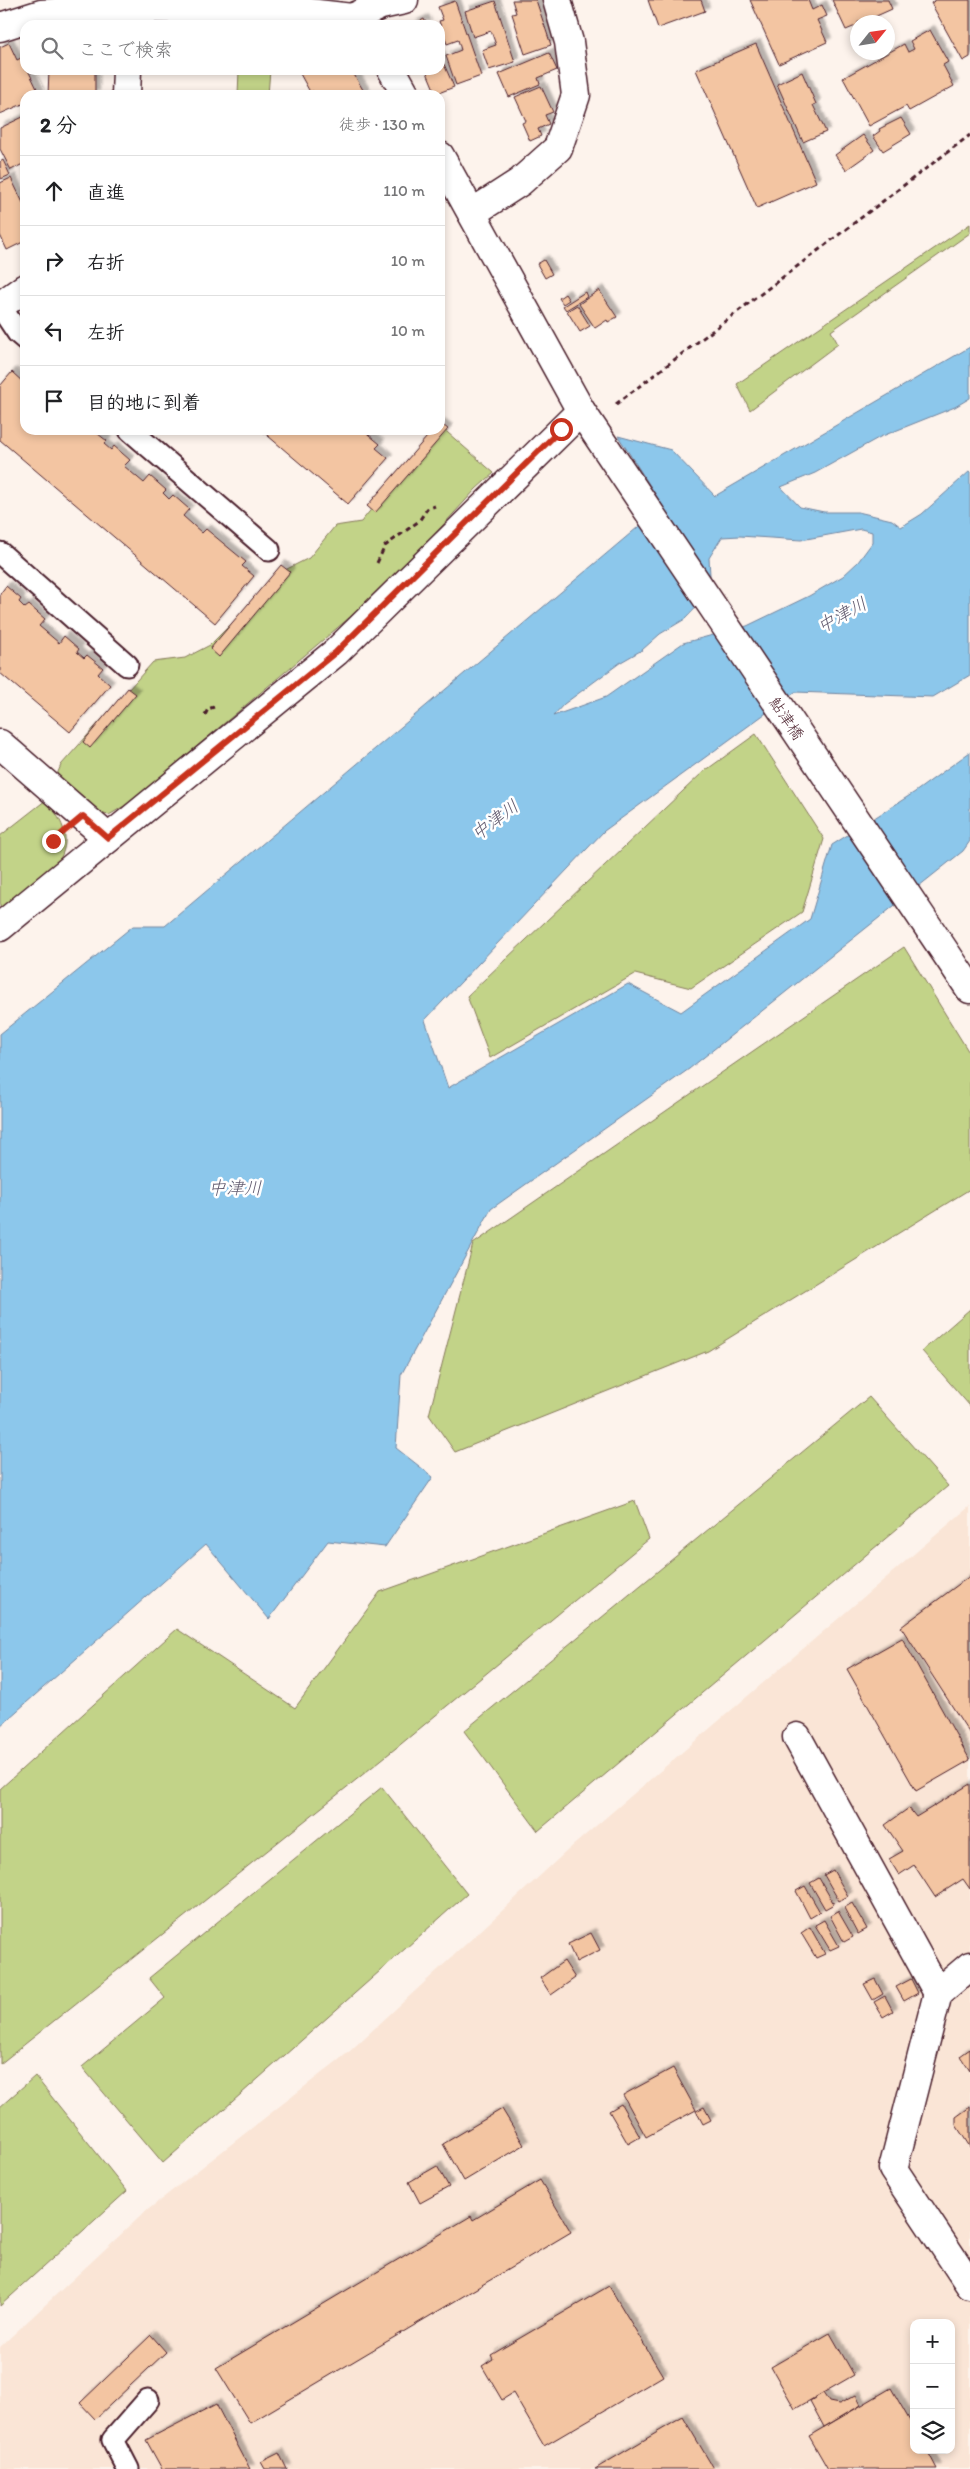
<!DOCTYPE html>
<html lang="ja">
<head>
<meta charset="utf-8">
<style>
	body { margin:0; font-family:Itim,"Klee One",sans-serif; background:#f6f6f6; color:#202124 }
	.controls { position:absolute; right:15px; bottom:15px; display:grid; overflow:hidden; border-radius:10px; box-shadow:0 2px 8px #0003 }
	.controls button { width:45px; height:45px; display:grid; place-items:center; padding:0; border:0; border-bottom:1px solid #e0e0e0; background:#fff; color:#202124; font:25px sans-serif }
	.compass { position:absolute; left:850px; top:15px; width:45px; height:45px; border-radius:50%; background:#fff; box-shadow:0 2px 8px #0003; rotate:60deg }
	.stop { position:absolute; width:15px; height:15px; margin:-11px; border:4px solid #c8321e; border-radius:50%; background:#fff }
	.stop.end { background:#c8321e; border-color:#fff; box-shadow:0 1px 5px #0008 }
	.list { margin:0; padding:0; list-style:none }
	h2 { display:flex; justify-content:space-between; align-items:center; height:65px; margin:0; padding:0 20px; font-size:21px }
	h2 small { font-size:16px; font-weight:400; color:#757577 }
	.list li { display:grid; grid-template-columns:32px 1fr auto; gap:15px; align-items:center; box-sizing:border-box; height:70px; padding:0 20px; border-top:1px solid #e0e0e0 }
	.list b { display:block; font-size:19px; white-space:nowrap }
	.list em { font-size:16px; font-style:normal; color:#757577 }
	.icon { flex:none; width:28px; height:28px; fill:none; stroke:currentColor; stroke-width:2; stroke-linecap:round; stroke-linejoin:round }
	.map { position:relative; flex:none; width:970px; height:2469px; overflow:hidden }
	.search { position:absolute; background:#fff; box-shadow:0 2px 8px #0003; left:20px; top:20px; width:425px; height:55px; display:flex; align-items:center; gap:12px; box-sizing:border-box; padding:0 18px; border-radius:15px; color:#757577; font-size:19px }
	.panel { position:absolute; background:#fff; box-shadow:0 2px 8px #0003; left:20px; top:90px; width:425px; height:345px; border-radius:15px }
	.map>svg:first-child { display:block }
</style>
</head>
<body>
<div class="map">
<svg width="970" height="2469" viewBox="0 0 970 2469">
	<defs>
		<filter id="shadow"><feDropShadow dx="4.5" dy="-4.5" stdDeviation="1" flood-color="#0004"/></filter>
	</defs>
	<rect width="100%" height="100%" fill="#fdf3ec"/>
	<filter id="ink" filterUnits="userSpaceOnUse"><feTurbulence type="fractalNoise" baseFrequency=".02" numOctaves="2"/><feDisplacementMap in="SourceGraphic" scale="10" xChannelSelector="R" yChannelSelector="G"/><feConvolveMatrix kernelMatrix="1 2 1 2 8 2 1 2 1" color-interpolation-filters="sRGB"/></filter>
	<g filter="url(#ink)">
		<path fill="#fae5d6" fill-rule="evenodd" d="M970 1506V2469H0V2347L145 2212 350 2051 569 1849ZM914 2323H951V2450H914Z"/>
		<g fill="#c2d388" stroke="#86795a">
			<path d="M239 70H270L268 95H238Z"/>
			<path d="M970 224V233L831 331 838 344 750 410 737 384Z"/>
			<path d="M440 426 494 473 476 489 388 585 131 802 109 815 88 811 56 777 61 765 153 662 185 658 210 645 285 570 309 558 335 526 361 522 435 430H440Z"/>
			<path d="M756 734 824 839 802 912 691 988 635 974 490 1058 467 996 702 773Z"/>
			<path d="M46 800C61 819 72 836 60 859L0 909V836Z"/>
			<path d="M904 947 970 1054V1189L708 1351 455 1452 429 1415 473 1244Z"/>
			<path d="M970 1309V1406L922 1351Z"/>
			<path d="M869 1397 948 1486 538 1831 464 1731Z"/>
			<path d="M635 1501 649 1539 401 1744 0 2064V1789L177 1629 295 1708 380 1592Z"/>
			<path d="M382 1787 467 1894 163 2163 82 2067 165 1998 149 1978Z"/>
			<path d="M35 2076 127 2191 0 2306V2107Z"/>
		</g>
		<path fill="#8cc7eb" stroke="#72849e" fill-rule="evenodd" d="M970 347V398L955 407 880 437 815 473 781 487 800 507 824 512H858L892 520 901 527 922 514 970 471V675L933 697 795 692 604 831 425 1020 448 1088 628 984 681 1012 810 919 832 845 915 792 970 752V841L963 851 689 1069 491 1209 401 1375 396 1448 433 1477 385 1547 328 1541 269 1619 206 1544 0 1726V1034L133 926H165L663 506 618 436 671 450 715 496ZM861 529 872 532V543L858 562 843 576 809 596 747 626 683 643 606 697 553 716 564 704 621 662 642 650 660 634 685 619 711 592 709 558 722 537 740 536 801 540Z"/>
		<g fill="#f3c5a2" stroke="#4a1f2b" filter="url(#shadow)">
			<path d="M512 0H536L551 45 525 54 512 14 516 13Z"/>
			<path d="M648 0H701L705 11 658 28Z"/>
			<path d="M750 0H808L812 10 822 5 827 16 817 20 827 42 779 64Z"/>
			<path d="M832 0H888L892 9 863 22H858V25L846 30Z"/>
			<path d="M936 0H970V57L963 61 931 3Z"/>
			<path d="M455 1 481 76 456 85 446 56 461 50 458 40 447 44 439 21 443 20 438 7Z"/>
			<path d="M495 1 515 62 489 70 482 50 496 45 491 31 473 37 465 11Z"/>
			<path d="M424 19 427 25H412Z"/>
			<path d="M930 30 948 62 943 65 954 86 909 111 906 106 869 126 843 78 904 44 908 52 914 49 910 41Z"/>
			<path d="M9 43 17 60 23 57 25 70H28L40 95H25V103L0 114V47Z"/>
			<path d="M756 44 816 182 757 208 696 70Z"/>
			<path d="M549 53 557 70 538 78 540 84 509 97 499 74Z"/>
			<path d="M440 55 454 87 436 94 426 70H440Z"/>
			<path d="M49 70H99V72H95V95H48Z"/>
			<path d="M302 70H355L352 71 366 95H315L313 91 310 92 299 72Z"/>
			<path d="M802 72 816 104 813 105 826 132 803 142 777 84Z"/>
			<path d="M541 86 553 112 545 115 549 124 538 129 541 136 530 141 522 123 526 121 515 97Z"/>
			<path d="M25 116V163L11 170 0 149V128Z"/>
			<path d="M901 118 911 134 883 151 873 136 880 131 879 129Z"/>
			<path d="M863 135 874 150 846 170 835 155Z"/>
			<path d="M3 160 10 175 1 179 0 162Z"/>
			<path d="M11 178 25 207V241L7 250 0 235V183Z"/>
			<path d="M544 260 552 274 545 278 537 264Z"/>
			<path d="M599 290 617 317 608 322 607 320 595 328 579 304Z"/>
			<path d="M585 292 587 297 566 310 563 306Z"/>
			<path d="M565 294 569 300 563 304 559 298Z"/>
			<path d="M577 305 590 326 580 332 567 311Z"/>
			<path d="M12 372 25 384V430H81L85 434 89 430H93L107 441 104 444 111 450 114 446 130 460 124 466 144 483 150 476 166 490 163 493 169 499 173 495 189 509 183 516 202 533 206 529 246 562 242 566 254 576 215 623 0 440V386Z"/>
			<path d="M440 423 448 429 375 513 367 506 433 430H440Z"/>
			<path d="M261 430H363L380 444 376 448 388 458 348 504Z"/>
			<path d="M281 565 290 572 219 657 210 649Z"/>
			<path d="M6 586 21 599 19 602 25 608 29 605 45 619 39 626 59 643 64 636 79 649 77 652 84 658 87 655 103 668 98 674 110 685 70 732 0 673V594Z"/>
			<path d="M128 688 136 694 90 748 83 742Z"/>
			<path d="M970 1576V1734L901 1627Z"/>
			<path d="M902 1638 970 1760 916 1791 847 1669Z"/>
			<path d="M970 1784V1889L963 1879 935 1897 914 1865 899 1875 889 1859 903 1851 885 1825 909 1808 916 1817Z"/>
			<path d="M833 1870 848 1896 839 1901 824 1875Z"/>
			<path d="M819 1878 834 1904 825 1909 810 1883Z"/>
			<path d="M805 1886 820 1912 810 1918 796 1891Z"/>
			<path d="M852 1903 867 1929 858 1934 844 1908Z"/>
			<path d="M838 1911 853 1937 844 1942 830 1916Z"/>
			<path d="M824 1920 839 1946 830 1950 815 1925Z"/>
			<path d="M810 1927 825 1954 816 1958 801 1933Z"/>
			<path d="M591 1933 600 1950 576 1962 568 1944Z"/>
			<path d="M564 1961 575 1978 551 1995 540 1978Z"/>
			<path d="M875 1979 883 1994 873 2000 864 1984Z"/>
			<path d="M911 1979 918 1993 904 2001 896 1987Z"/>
			<path d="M885 1996 893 2011 883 2017 874 2002Z"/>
			<path d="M970 2049V2071L960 2056Z"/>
			<path d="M673 2068 696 2110 646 2137 623 2095Z"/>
			<path d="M621 2104 640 2137 628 2144 609 2111Z"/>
			<path d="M704 2107 711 2120 703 2124 696 2111Z"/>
			<path d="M970 2107V2147L956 2125V2117Z"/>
			<path d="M502 2109 524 2145 464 2181 443 2144Z"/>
			<path d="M437 2166 449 2187 420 2203 409 2182Z"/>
			<path d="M540 2180 571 2232 250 2423 216 2368 471 2216 473 2220Z"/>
			<path d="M609 2286 663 2376 544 2446 513 2393 502 2400 482 2366 493 2359 491 2355Z"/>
			<path d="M830 2333 854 2375 795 2409 771 2367Z"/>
			<path d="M151 2335 166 2352 95 2419 80 2403Z"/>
			<path d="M891 2388 914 2428V2450H927L937 2469H828L809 2436Z"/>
			<path d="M823 2393 829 2402 839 2404 856 2395 861 2405 824 2427 810 2401Z"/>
			<path d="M216 2404 250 2469H162L146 2440Z"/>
			<path d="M683 2417 714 2469H595Z"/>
			<path d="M279 2453 287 2469H265L261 2462Z"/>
		</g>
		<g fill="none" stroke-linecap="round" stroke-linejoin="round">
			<defs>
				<g id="service">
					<path d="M0 306 18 333 25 339"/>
					<path d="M130 430 269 550"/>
					<path d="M0 553 127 665"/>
					<path d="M128 2469 113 2440 148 2400"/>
				</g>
				<g id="minor">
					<path d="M352 18 381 5 404 0"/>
					<path d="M0 27 41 14 130 8 291 11 352 18 359 25"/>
					<path d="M392 70 406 95"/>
					<path d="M126 95 127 70"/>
					<path d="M440 156 581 411 970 989"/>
					<path d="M472 213 520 182 558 148 576 95 569 42 557 0"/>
					<path d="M0 306 25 288"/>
					<path d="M0 744 108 838"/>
					<path d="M797 1737 938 1993 893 2169 970 2285"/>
					<path d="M938 1993 970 1966"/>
				</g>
				<path id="tertiary" d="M0 927 336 652 581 411"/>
			</defs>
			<use href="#service" stroke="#4a1f2b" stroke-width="25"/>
			<use href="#minor" stroke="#4a1f2b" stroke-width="31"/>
			<use href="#tertiary" stroke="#4a1f2b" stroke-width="31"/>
			<g stroke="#4a1f2b" stroke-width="3" stroke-dasharray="5 4" stroke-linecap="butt">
				<path d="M616 404 970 135"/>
				<path d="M377 563 385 546 419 521 427 509 435 506"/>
				<path d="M205 715 208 709 214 707"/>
			</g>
			<use href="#service" stroke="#fff" stroke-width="21"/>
			<use href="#minor" stroke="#fff" stroke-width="28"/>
			<use href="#tertiary" stroke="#fff" stroke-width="28"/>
		</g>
	</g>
	<g fill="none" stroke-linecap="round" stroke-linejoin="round" filter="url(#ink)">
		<path stroke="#c8321e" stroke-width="6" d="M53 841 83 816 108 838 336 652 561 429"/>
	</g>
	<g text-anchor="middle" stroke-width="5" stroke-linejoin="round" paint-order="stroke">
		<g font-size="16" fill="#4a1f2b" stroke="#fff">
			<text transform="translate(787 718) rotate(56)" y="6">鮎津橋</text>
		</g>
		<g font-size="18" font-style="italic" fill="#615a6e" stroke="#fff">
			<text transform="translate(842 615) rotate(-29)" y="6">中津川</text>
			<text transform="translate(495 820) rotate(-37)" y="6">中津川</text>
			<text x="235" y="1194">中津川</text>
		</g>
	</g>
</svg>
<div class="controls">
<button>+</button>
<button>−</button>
<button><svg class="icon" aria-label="layers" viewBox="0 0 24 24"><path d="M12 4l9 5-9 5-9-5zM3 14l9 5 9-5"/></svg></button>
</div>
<svg class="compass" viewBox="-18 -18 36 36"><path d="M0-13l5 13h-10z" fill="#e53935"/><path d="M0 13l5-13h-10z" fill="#757577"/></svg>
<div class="stop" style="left:561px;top:429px"></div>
<div class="stop end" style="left:53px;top:841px"></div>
<div class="search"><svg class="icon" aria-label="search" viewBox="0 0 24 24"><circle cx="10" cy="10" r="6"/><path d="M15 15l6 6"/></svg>ここで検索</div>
<section class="panel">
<h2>2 分<small>徒歩 · 130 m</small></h2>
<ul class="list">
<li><svg class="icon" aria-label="ahead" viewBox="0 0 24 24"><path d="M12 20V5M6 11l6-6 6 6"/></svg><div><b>直進</b></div><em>110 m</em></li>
<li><svg class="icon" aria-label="right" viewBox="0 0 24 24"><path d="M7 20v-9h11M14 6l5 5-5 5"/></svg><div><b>右折</b></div><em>10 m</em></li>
<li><svg class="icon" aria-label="left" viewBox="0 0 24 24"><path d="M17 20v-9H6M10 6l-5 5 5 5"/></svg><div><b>左折</b></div><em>10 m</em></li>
<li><svg class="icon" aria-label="arrive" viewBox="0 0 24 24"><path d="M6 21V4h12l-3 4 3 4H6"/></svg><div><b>目的地に到着</b></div></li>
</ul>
</section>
</div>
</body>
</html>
